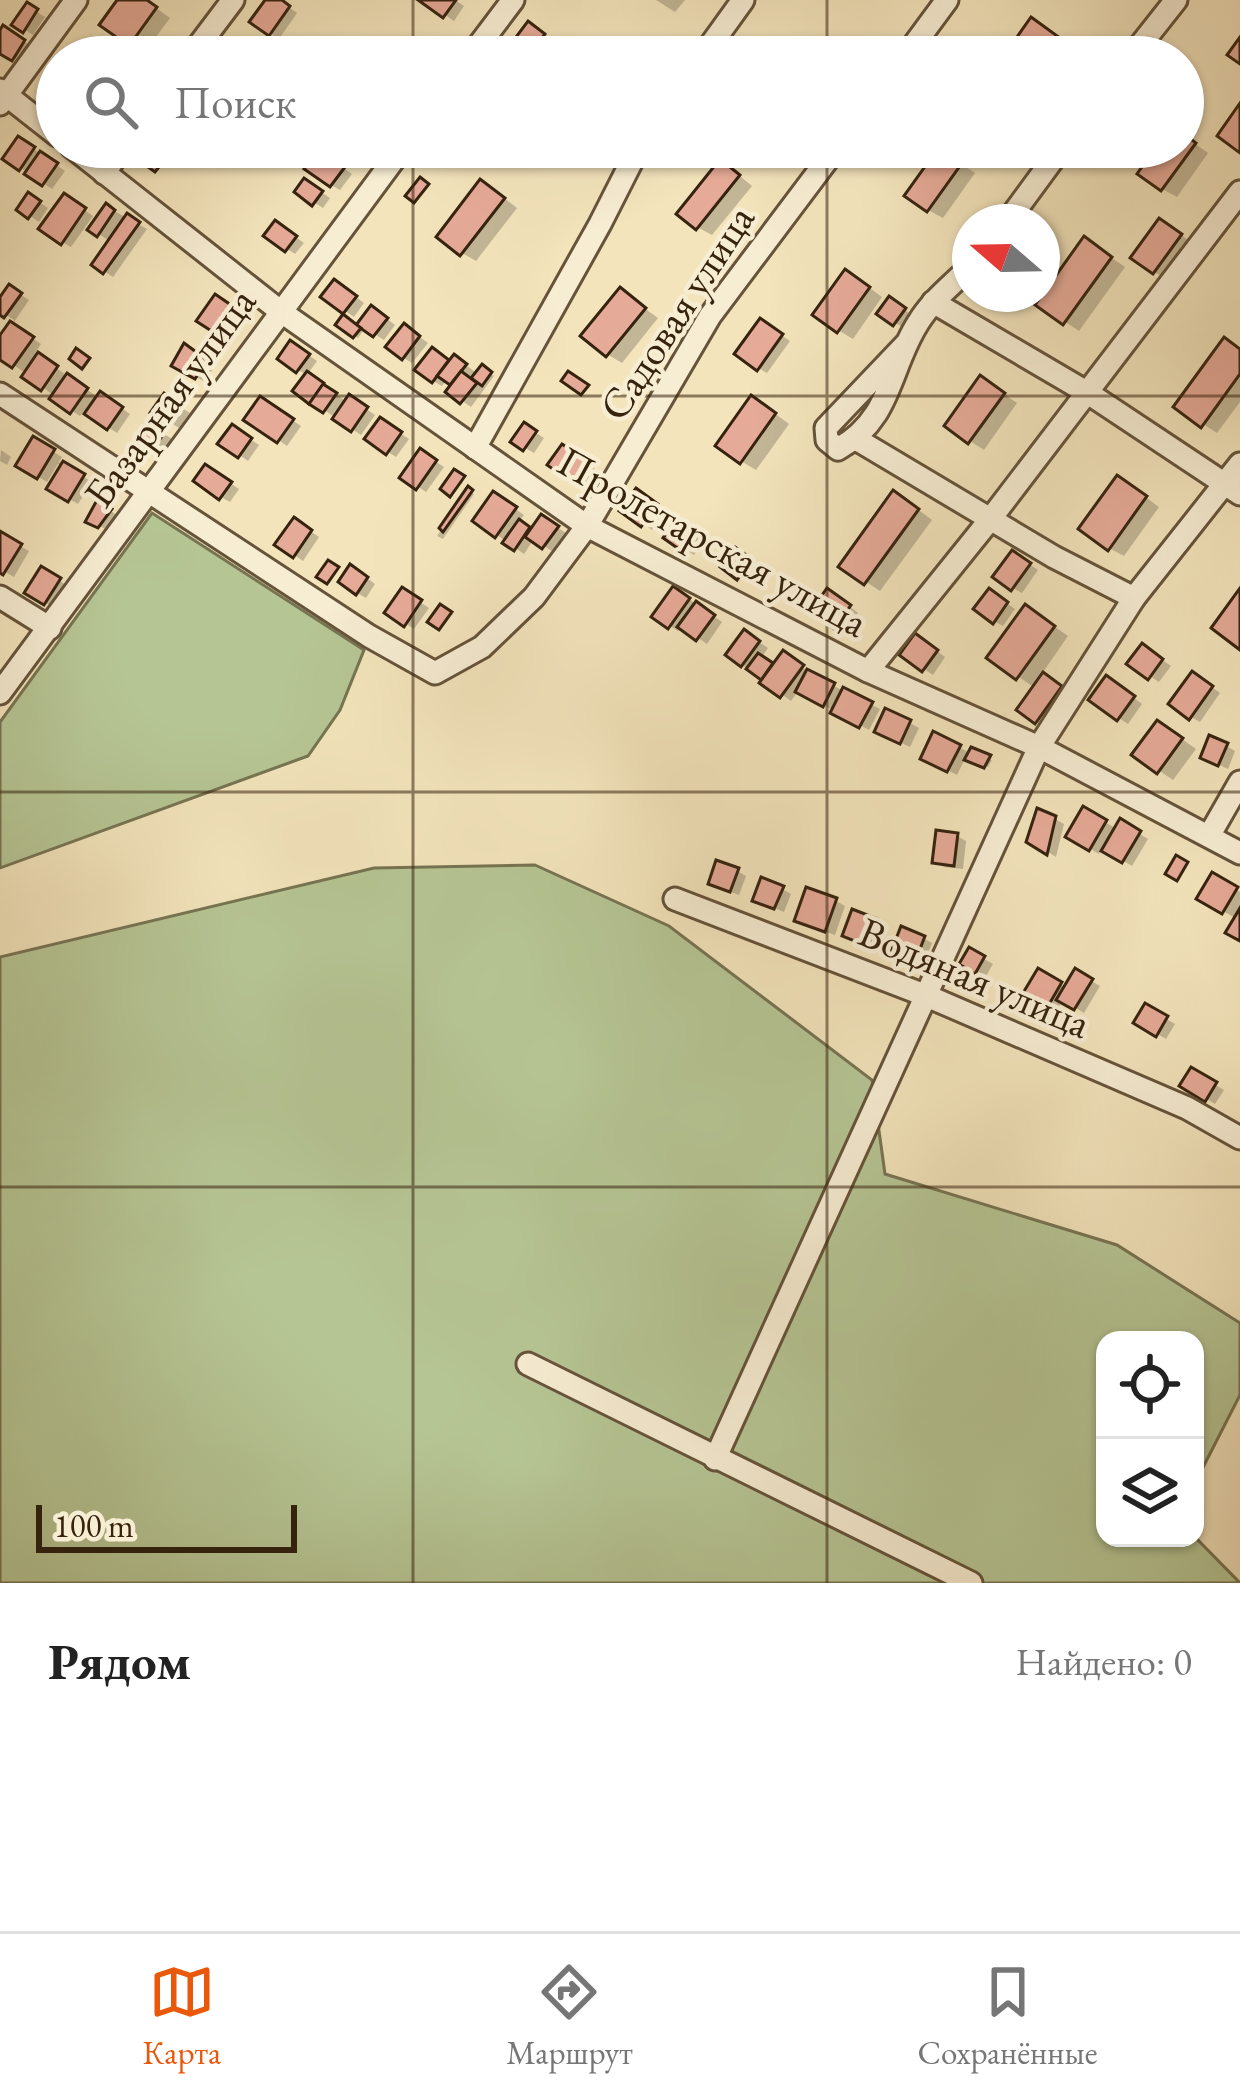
<!DOCTYPE html>
<html lang="ru">
<head>
<meta charset="utf-8">
<style>
	body { margin:0; font-family:"EB Garamond",serif; background:#f2f2f2; color:#222 }
	.controls { position:absolute; right:36px; bottom:36px; display:grid; overflow:hidden; border-radius:24px; box-shadow:0 3px 9px #0004 }
	.controls button { width:108px; height:108px; display:grid; place-items:center; padding:0; border:0; border-bottom:3px solid #e0e0e0; background:#fff; color:#222; font:60px sans-serif }
	.compass { position:absolute; left:952px; top:204px; width:108px; height:108px; border-radius:50%; background:#fff; box-shadow:0 3px 9px #0004; rotate:290deg }
	.scale { position:absolute; left:36px; bottom:30px; width:261px; box-sizing:border-box; padding-left:12px; border:6px solid #36230e; border-top:0; font-size:33px; line-height:42px; white-space:nowrap; color:#36230e; -webkit-text-stroke:9px #f7edd3; paint-order:stroke }
	.list { margin:0; padding:0; list-style:none }
	h2 { display:flex; justify-content:space-between; align-items:center; height:156px; margin:0; padding:0 48px; font-size:51px }
	h2 small { font-size:39px; font-weight:400; color:#767676 }
	.icon { flex:none; width:66px; height:66px; fill:none; stroke:currentColor; stroke-width:2; stroke-linecap:round; stroke-linejoin:round }
	.map { position:relative; flex:none; width:1240px; height:1583px; overflow:hidden }
	.search { position:absolute; background:#fff; box-shadow:0 3px 9px #0004; left:36px; right:36px; top:36px; height:132px; display:flex; align-items:center; gap:30px; box-sizing:border-box; padding:0 42px; border-radius:66px; color:#767676; font-size:45px }
	.sheet { height:348px; background:#fff }
	nav { display:flex; justify-content:space-around; align-items:center; box-sizing:border-box; height:168px; border-top:3px solid #e0e0e0; background:#fff; font-size:33px; color:#767676 }
	nav a { display:grid; justify-items:center; gap:6px }
	nav .on { color:#ea580c }
	.map>svg:first-child { display:block }
</style>
</head>
<body>
<div class="map">
<svg width="1240" height="1583" viewBox="0 0 1240 1583">
	<rect width="100%" height="100%" fill="#f3e4bc"/>
	<filter id="stains"><feTurbulence type="fractalNoise" baseFrequency=".00167" numOctaves="4"/><feColorMatrix values="0 0 0 0 .2 0 0 0 0 .09 0 0 0 0 .02 0 0 0 .5 -.17"/></filter>
	<radialGradient id="worn" r=".72"><stop offset=".6" stop-color="#630" stop-opacity="0"/><stop offset="1" stop-color="#630" stop-opacity=".3"/></radialGradient>
	<g fill="#b6c594" stroke="#767451" stroke-width="3">
		<path d="M152 513 364 650 340 710 308 756 0 868V722Z"/>
		<path d="M535 865 669 926 872 1080 885 1174 1117 1245 1240 1323V1395L1195 1483V1340H1105V1538L1195 1537 1240 1583H0V957L374 868Z"/>
	</g>
	<g fill="#0003">
		<path d="M121 0H145L170 18 145 52 130 44Z"/>
		<path d="M268 0H279L297 13 279 39 271 34Z"/>
		<path d="M423 0H455L464 6 454 21Z"/>
		<path d="M656 0H685L675 12Z"/>
		<path d="M28 6 45 17 33 35 16 24Z"/>
		<path d="M4 29 33 47 22 64 0 50V36Z"/>
		<path d="M538 30 552 41 540 57H505Z"/>
		<path d="M1047 30 1073 49 1067 57H1007Z"/>
		<path d="M1183 135 1208 153 1177 197 1162 189 1160 147H1183Z"/>
		<path d="M28 145 65 171 52 189 6 158Z"/>
		<path d="M169 147H193L185 157Z"/>
		<path d="M331 147H361L371 154 360 168Z"/>
		<path d="M329 158 352 174 340 190 331 185Z"/>
		<path d="M954 159 975 173 943 218 928 210Z"/>
		<path d="M735 172 752 186 712 235 697 227Z"/>
		<path d="M314 187 330 198 323 208 298 192Z"/>
		<path d="M495 191 517 208 476 261 462 253Z"/>
		<path d="M29 196 48 208 39 222 20 209Z"/>
		<path d="M73 202 93 216 71 247 62 242Z"/>
		<path d="M107 207 147 229 113 277 95 265 111 242 91 229Z"/>
		<path d="M285 229 304 243 295 254 287 249Z"/>
		<path d="M1174 230 1194 244 1169 280 1154 272Z"/>
		<path d="M1099 249 1125 267 1079 331 1039 304Z"/>
		<path d="M860 281 882 297 853 339 838 330Z"/>
		<path d="M10 288 29 300 12 325 41 344 35 353 99 398 110 400 130 414 117 433 84 411 80 416 72 411 27 374 0 356V341L14 320 0 311V302Z"/>
		<path d="M344 288 364 303 354 317 324 296Z"/>
		<path d="M620 291 658 318 622 363 607 354Z"/>
		<path d="M216 298 238 313 223 335 200 320Z"/>
		<path d="M898 305 913 316 904 328 895 323Z"/>
		<path d="M381 314 395 325 384 340 365 328 358 338 339 324 357 328Z"/>
		<path d="M769 327 790 341 767 373 758 368Z"/>
		<path d="M413 332 428 343 412 363 404 358Z"/>
		<path d="M300 349 317 361 307 375 347 402 350 398 375 415 361 435 296 391 307 375 298 370Z"/>
		<path d="M1240 350V402L1217 433 1177 407Z"/>
		<path d="M194 352 214 367 205 382 175 365Z"/>
		<path d="M441 356 451 363H463L478 374 483 368 494 376 471 407 449 392 454 385 447 379 442 386 433 381Z"/>
		<path d="M995 388 1017 403 984 450 970 441Z"/>
		<path d="M165 397 190 413 179 428 154 412Z"/>
		<path d="M270 405 301 426 287 446 248 419Z"/>
		<path d="M766 407 789 424 756 470 741 461Z"/>
		<path d="M381 421 409 439 396 457 388 452Z"/>
		<path d="M149 424 172 439 158 459 135 444Z"/>
		<path d="M525 426 544 438 534 453 514 441Z"/>
		<path d="M233 428 259 445 248 461 222 443Z"/>
		<path d="M34 440 62 457 59 462 92 482 78 504 50 488 63 467 58 464 47 482 19 465Z"/>
		<path d="M563 448 595 469 584 486 551 465Z"/>
		<path d="M1 450 11 457 7 465 0 461Z"/>
		<path d="M421 452 444 467 426 492 403 477Z"/>
		<path d="M215 473 239 489 230 502 221 497Z"/>
		<path d="M1132 487 1159 507 1124 556 1109 548Z"/>
		<path d="M468 490 474 494 443 539 437 536Z"/>
		<path d="M645 497 665 511 652 530 623 510Z"/>
		<path d="M503 500 524 515 518 523 533 531 542 518 566 533 553 552 534 539 524 554 497 535Z"/>
		<path d="M908 502 932 520 880 591 842 566Z"/>
		<path d="M98 504 119 516 109 531 89 520Z"/>
		<path d="M303 526 319 537 303 561 278 544Z"/>
		<path d="M686 529 703 541 694 555 668 537Z"/>
		<path d="M1 535 29 551 14 577 0 569Z"/>
		<path d="M745 556 759 567 748 582 725 567Z"/>
		<path d="M1022 559 1038 570 1022 593 1013 588Z"/>
		<path d="M42 570 68 586 54 608 28 592Z"/>
		<path d="M360 573 375 584 366 598 357 593Z"/>
		<path d="M403 591 429 608 414 629 388 612Z"/>
		<path d="M683 595 722 622 707 644 682 627 678 631 670 626Z"/>
		<path d="M837 597 858 613 844 631 835 626Z"/>
		<path d="M998 597 1015 609 1003 626 994 621Z"/>
		<path d="M1040 616 1068 636 1041 675 1069 693 1045 726 1036 721 1035 688 990 657Z"/>
		<path d="M753 638 768 648 761 658 774 667 792 659 810 674 880 709 869 730 798 691 791 701 729 655Z"/>
		<path d="M925 642 945 657 933 675 903 655Z"/>
		<path d="M1151 652 1171 666 1159 682 1130 663Z"/>
		<path d="M1202 680 1220 693 1200 722 1191 717Z"/>
		<path d="M1115 684 1142 704 1128 724 1092 700Z"/>
		<path d="M910 723 919 728 910 747 887 736Z"/>
		<path d="M1172 732 1196 749 1173 780 1136 755Z"/>
		<path d="M1226 746 1235 751 1228 769 1213 762Z"/>
		<path d="M959 747 971 754 973 750 992 760 988 767 966 757 957 775 924 758Z"/>
		<path d="M1084 810 1117 829 1121 822 1148 839 1132 866 1102 848 1099 854 1069 836Z"/>
		<path d="M1055 819 1064 824 1056 857 1030 841Z"/>
		<path d="M957 836 966 841 963 869 944 867 935 861Z"/>
		<path d="M737 871 746 876 739 895 720 888Z"/>
		<path d="M1213 876 1240 892V938L1237 919 1200 898Z"/>
		<path d="M782 889 791 894 784 912 765 904Z"/>
		<path d="M836 901 845 906 835 935 807 925Z"/>
		<path d="M877 921 886 927 877 948 854 939Z"/>
		<path d="M923 938 932 943 924 964 903 956Z"/>
		<path d="M970 951 993 964 986 976 963 963Z"/>
		<path d="M1039 972 1067 988 1076 972 1100 986 1084 1013 1063 1000 1054 1015 1024 997Z"/>
		<path d="M1146 1007 1175 1024 1166 1039 1137 1022Z"/>
		<path d="M1192 1071 1224 1090 1215 1104 1183 1085Z"/>
	</g>
	<g fill="#e6aa98" stroke="#36230e" stroke-width="3">
		<path d="M117 0H147L157 7 129 46 99 25Z"/>
		<path d="M265 0H282L290 6 269 36 249 22Z"/>
		<path d="M418 0H456L443 18Z"/>
		<path d="M27 2 38 9 23 33 11 25Z"/>
		<path d="M1031 17 1060 38 1047 57H1003Z"/>
		<path d="M528 21 545 34 527 57H501Z"/>
		<path d="M3 25 25 40 12 61 0 54V30Z"/>
		<path d="M1240 37V64L1227 55Z"/>
		<path d="M239 39 252 48 245 57H227Z"/>
		<path d="M811 43 828 57H800Z"/>
		<path d="M1240 103V153L1217 136Z"/>
		<path d="M1183 133 1196 143 1161 191 1137 174 1156 147H1183Z"/>
		<path d="M18 136 35 147 19 171 2 159Z"/>
		<path d="M152 147 167 157 155 172 141 162Z"/>
		<path d="M327 147H363L350 166Z"/>
		<path d="M939 147 962 163 927 212 904 196Z"/>
		<path d="M319 148 345 167 330 187 304 169Z"/>
		<path d="M40 151 58 163 42 186 24 174Z"/>
		<path d="M720 159 740 175 696 230 676 214Z"/>
		<path d="M420 177 429 184 414 203 405 196Z"/>
		<path d="M304 178 323 191 312 206 294 192Z"/>
		<path d="M480 179 505 198 460 256 436 237Z"/>
		<path d="M28 192 41 201 28 219 16 210Z"/>
		<path d="M64 193 86 208 61 245 38 229Z"/>
		<path d="M106 203 115 210 97 237 87 230Z"/>
		<path d="M127 213 140 222 103 274 91 265Z"/>
		<path d="M1159 218 1182 234 1153 274 1130 258Z"/>
		<path d="M275 220 297 236 285 252 263 236Z"/>
		<path d="M1084 236 1112 257 1063 325 1035 305Z"/>
		<path d="M845 269 870 287 837 333 812 315Z"/>
		<path d="M334 279 357 296 343 314 320 297Z"/>
		<path d="M9 284 22 293 4 318 0 315V297Z"/>
		<path d="M620 287 646 308 606 357 580 336Z"/>
		<path d="M215 294 231 305 213 332 196 321Z"/>
		<path d="M889 296 906 308 893 326 876 314Z"/>
		<path d="M371 305 388 318 373 337 356 325Z"/>
		<path d="M343 314 361 328 353 338 335 325Z"/>
		<path d="M760 318 783 334 757 371 734 354Z"/>
		<path d="M10 321 34 337 12 368 0 360V335Z"/>
		<path d="M404 323 420 336 402 360 385 347Z"/>
		<path d="M1224 337 1240 349V374L1201 428 1173 407Z"/>
		<path d="M290 340 310 354 296 373 277 359Z"/>
		<path d="M184 343 207 360 195 379 171 366Z"/>
		<path d="M432 347 449 360 432 383 414 370Z"/>
		<path d="M76 348 90 358 82 369 69 359Z"/>
		<path d="M38 352 58 366 41 391 21 377Z"/>
		<path d="M454 354 467 364 450 385 437 376Z"/>
		<path d="M482 364 492 372 482 386 471 378Z"/>
		<path d="M307 371 324 383 309 404 292 391Z"/>
		<path d="M461 371 477 383 460 404 445 392Z"/>
		<path d="M568 371 589 385 581 395 561 381Z"/>
		<path d="M67 373 88 388 70 414 49 399Z"/>
		<path d="M980 375 1005 393 968 444 944 426Z"/>
		<path d="M323 384 337 393 323 413 309 404Z"/>
		<path d="M100 391 123 407 107 430 84 414Z"/>
		<path d="M164 393 182 406 168 426 150 413Z"/>
		<path d="M349 394 368 407 351 432 332 419Z"/>
		<path d="M751 395 776 413 740 464 715 446Z"/>
		<path d="M260 396 294 419 277 443 243 420Z"/>
		<path d="M380 417 402 432 386 455 364 439Z"/>
		<path d="M148 420 165 432 148 456 131 445Z"/>
		<path d="M524 422 537 431 523 451 510 442Z"/>
		<path d="M232 424 252 438 238 458 217 444Z"/>
		<path d="M33 436 55 449 37 479 15 466Z"/>
		<path d="M562 444 588 462 573 483 547 465Z"/>
		<path d="M420 448 437 460 416 490 399 478Z"/>
		<path d="M63 461 85 474 68 502 46 489Z"/>
		<path d="M205 464 232 482 219 500 193 481Z"/>
		<path d="M454 469 465 476 450 497 440 489Z"/>
		<path d="M1117 475 1147 496 1108 551 1078 529Z"/>
		<path d="M468 486 473 490 443 532 439 528Z"/>
		<path d="M636 488 658 504 641 527 619 511Z"/>
		<path d="M893 490 919 509 864 585 838 567Z"/>
		<path d="M493 491 517 507 495 538 472 521Z"/>
		<path d="M97 500 112 509 98 528 85 522Z"/>
		<path d="M541 514 559 526 542 549 525 537Z"/>
		<path d="M294 517 312 530 293 558 274 545Z"/>
		<path d="M519 519 530 527 514 551 502 543Z"/>
		<path d="M676 520 696 534 683 552 663 538Z"/>
		<path d="M0 531 22 544 3 575 0 573Z"/>
		<path d="M735 547 752 559 737 580 720 567Z"/>
		<path d="M1012 550 1031 563 1011 591 992 577Z"/>
		<path d="M328 560 339 567 327 584 316 577Z"/>
		<path d="M350 564 368 577 356 595 338 582Z"/>
		<path d="M41 566 61 578 44 605 24 593Z"/>
		<path d="M673 586 690 598 668 629 651 617Z"/>
		<path d="M402 587 422 600 404 627 384 613Z"/>
		<path d="M827 588 851 605 834 629 810 612Z"/>
		<path d="M989 588 1008 602 993 624 973 609Z"/>
		<path d="M1240 588V650L1211 628Z"/>
		<path d="M696 601 715 615 696 641 677 627Z"/>
		<path d="M440 604 452 612 439 630 427 622Z"/>
		<path d="M1025 604 1055 626 1016 680 986 658Z"/>
		<path d="M744 629 760 641 741 667 725 655Z"/>
		<path d="M915 633 938 650 922 672 899 655Z"/>
		<path d="M1142 643 1163 659 1148 680 1126 664Z"/>
		<path d="M783 650 804 665 780 698 759 683Z"/>
		<path d="M758 653 773 663 761 680 746 669Z"/>
		<path d="M807 669 835 683 823 707 795 692Z"/>
		<path d="M1192 671 1213 686 1189 720 1168 704Z"/>
		<path d="M1043 672 1062 686 1035 724 1016 710Z"/>
		<path d="M1106 675 1135 696 1117 721 1088 700Z"/>
		<path d="M843 687 873 702 859 728 830 713Z"/>
		<path d="M885 708 911 720 900 744 874 732Z"/>
		<path d="M1157 720 1183 738 1157 774 1131 755Z"/>
		<path d="M933 731 961 745 947 772 920 759Z"/>
		<path d="M1209 735 1228 743 1218 766 1200 758Z"/>
		<path d="M971 747 991 755 984 768 964 760Z"/>
		<path d="M1083 806 1107 820 1089 851 1065 837Z"/>
		<path d="M1037 808 1056 816 1047 855 1026 842Z"/>
		<path d="M1120 818 1141 831 1122 863 1101 851Z"/>
		<path d="M936 830 958 833 954 866 932 863Z"/>
		<path d="M1176 855 1188 862 1177 881 1165 874Z"/>
		<path d="M716 860 739 868 730 892 708 884Z"/>
		<path d="M1212 872 1238 887 1222 914 1196 899Z"/>
		<path d="M761 877 784 886 774 909 752 901Z"/>
		<path d="M806 887 837 898 825 932 794 921Z"/>
		<path d="M1240 908V941L1225 933Z"/>
		<path d="M852 909 878 919 867 946 842 936Z"/>
		<path d="M901 926 925 936 915 962 891 952Z"/>
		<path d="M969 947 985 956 975 974 959 964Z"/>
		<path d="M1038 968 1062 982 1044 1013 1020 998Z"/>
		<path d="M1075 968 1093 979 1074 1010 1056 1000Z"/>
		<path d="M1145 1003 1168 1016 1156 1037 1133 1023Z"/>
		<path d="M1191 1067 1217 1082 1205 1102 1179 1086Z"/>
	</g>
	<g fill="none" stroke-linecap="round" stroke-linejoin="round">
		<defs>
			<g id="minor">
				<path d="M190 57 233 0"/>
				<path d="M470 57 513 0"/>
				<path d="M702 57 743 0"/>
				<path d="M905 57 947 0"/>
				<path d="M1131 57 1176 0"/>
				<path d="M0 90 57 135"/>
				<path d="M0 104 76 0"/>
				<path d="M72 147 280 311 587 526 868 671 1039 747 1240 853"/>
				<path d="M104 173 123 147"/>
				<path d="M1007 222 1062 147"/>
				<path d="M933 302 1088 393 1240 494"/>
				<path d="M906 344 826 428 827 440 838 449C892 419 889 368 918 323 931 301 952 285 970 267"/>
				<path d="M0 394 369 636 435 673 482 647 534 597 587 526 710 316 837 147"/>
				<path d="M856 439 1054 557 1134 598"/>
				<path d="M475 448 600 224 639 147"/>
				<path d="M0 597 50 628"/>
				<path d="M868 671 992 517 1240 192"/>
				<path d="M0 693 403 147"/>
				<path d="M1209 836 1240 782"/>
				<path d="M675 899 927 996 1187 1108 1240 1138"/>
				<path d="M528 1364 971 1583"/>
				<path d="M715 1459 1039 747 1134 598 1240 464"/>
			</g>
		</defs>
		<use href="#minor" stroke="#65533a" stroke-width="27"/>
		<use href="#minor" stroke="#f7edd3" stroke-width="21"/>
	</g>
	<path fill="none" stroke="#36230e" stroke-width="3" stroke-opacity="0.55" d="M413 0V57M827 0V57M413 147V1583M827 147V1583M0 396H1240M0 792H1240M0 1187H1240"/>
	<g text-anchor="middle" stroke-width="9" stroke-linejoin="round" paint-order="stroke">
		<g font-size="42" fill="#36230e" stroke="#f7edd3">
			<text transform="translate(676 312) rotate(-57)" y="15">Садовая улица</text>
			<text transform="translate(169 397) rotate(-54)" y="15">Базарная улица</text>
			<text transform="translate(713 541) rotate(29)" y="15">Пролетарская улица</text>
			<text transform="translate(975 977) rotate(23)" y="15">Водяная улица</text>
		</g>
	</g>
	<rect width="100%" height="100%" filter="url(#stains)"/>
	<rect width="100%" height="100%" fill="url(#worn)"/>
</svg>
<div class="controls">
<button><svg class="icon" aria-label="locate" viewBox="0 0 24 24"><circle cx="12" cy="12" r="6"/><path d="M12 2v4M12 18v4M2 12h4M18 12h4"/></svg></button>
<button><svg class="icon" aria-label="layers" viewBox="0 0 24 24"><path d="M12 4l9 5-9 5-9-5zM3 14l9 5 9-5"/></svg></button>
</div>
<svg class="compass" viewBox="-18 -18 36 36"><path d="M0-13l5 13h-10z" fill="#e53935"/><path d="M0 13l5-13h-10z" fill="#767676"/></svg>
<div class="scale">100 m</div>
<div class="search"><svg class="icon" aria-label="search" viewBox="0 0 24 24"><circle cx="10" cy="10" r="6"/><path d="M15 15l6 6"/></svg>Поиск</div>
</div>
<section class="sheet">
<h2>Рядом<small>Найдено: 0</small></h2>
<ul class="list">
</ul>
</section>
<nav>
<a class="on"><svg class="icon" aria-label="map" viewBox="0 0 24 24"><path d="M3 6l6-2 6 2 6-2v14l-6 2-6-2-6 2zM9 4v14M15 6v14"/></svg>Карта</a>
<a><svg class="icon" aria-label="directions" viewBox="0 0 24 24"><path d="M12 3l9 9-9 9-9-9zM9 14v-3h6M13 9l2 2-2 2"/></svg>Маршрут</a>
<a><svg class="icon" aria-label="saved" viewBox="0 0 24 24"><path d="M7 4h10v16l-5-4-5 4z"/></svg>Сохранённые</a>
</nav>
</body>
</html>
